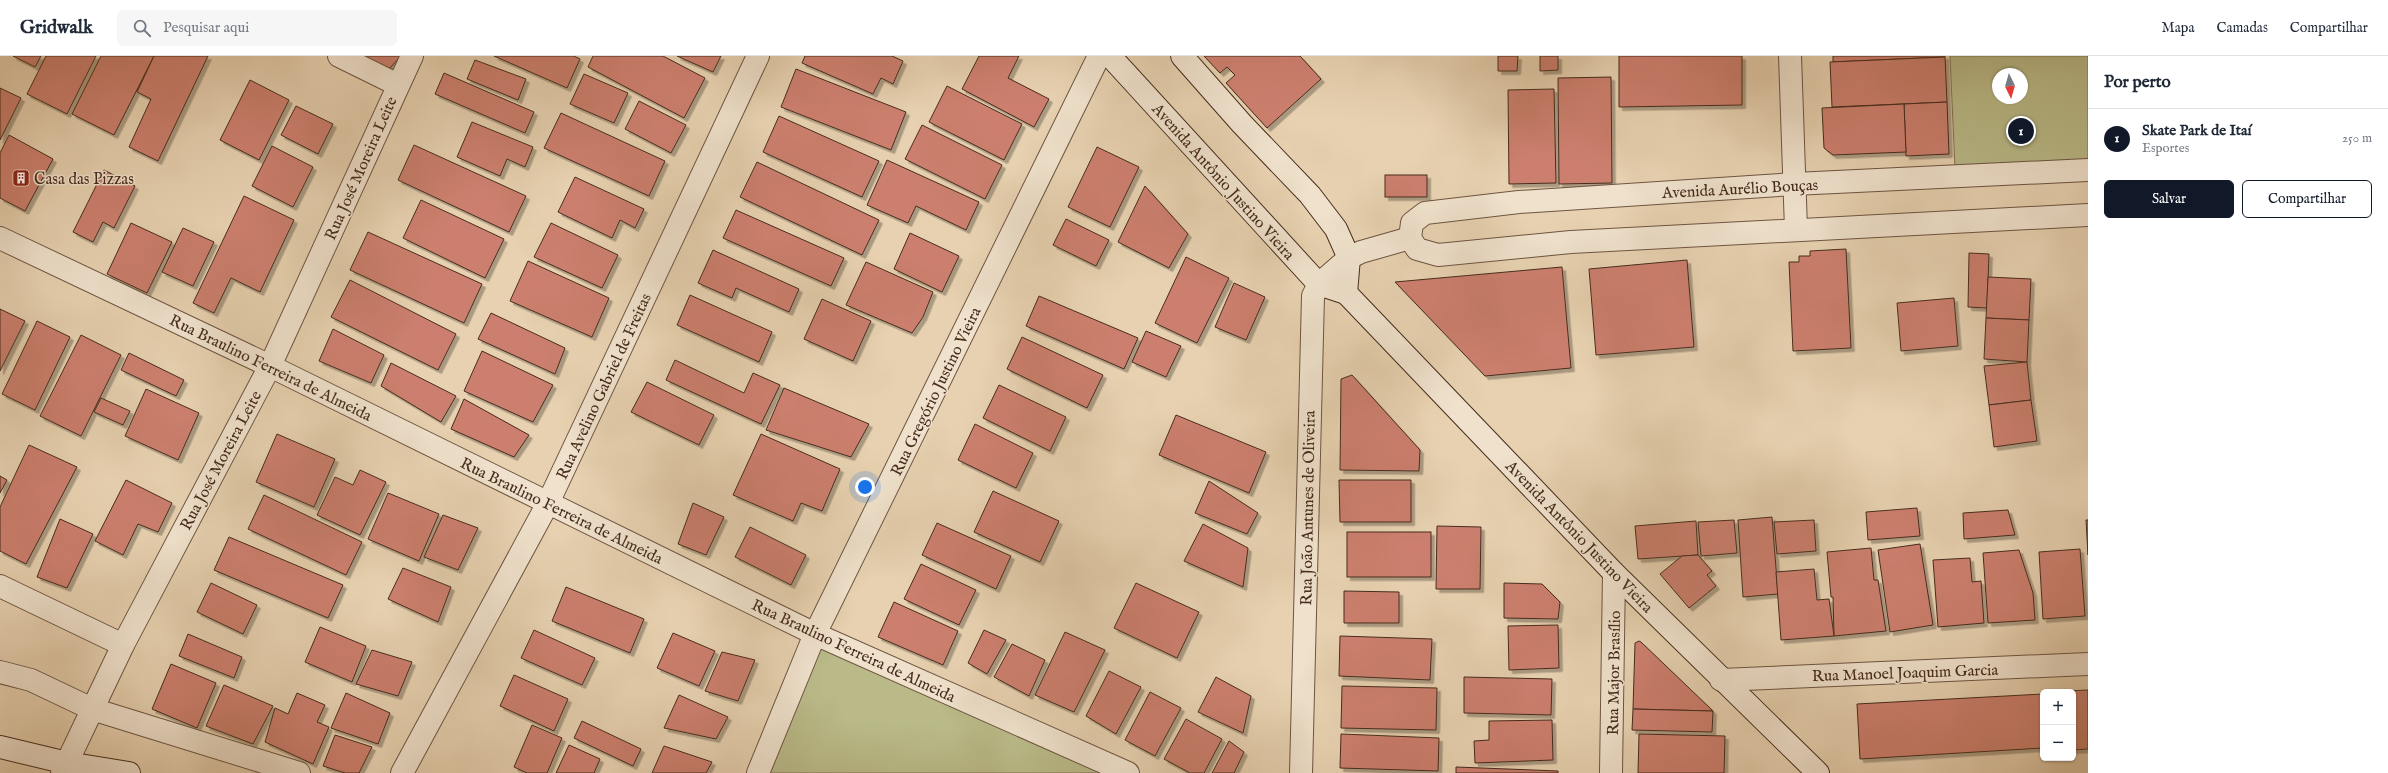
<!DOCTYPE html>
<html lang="pt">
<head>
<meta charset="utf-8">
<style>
	body { margin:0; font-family:"IM FELL English",serif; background:#f6f6f7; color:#1f2937 }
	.controls { position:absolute; right:12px; bottom:12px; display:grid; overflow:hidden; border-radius:6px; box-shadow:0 1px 3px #0004 }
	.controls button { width:36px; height:36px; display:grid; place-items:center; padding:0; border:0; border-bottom:1px solid #e0e1e3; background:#fff; color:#1f2937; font:20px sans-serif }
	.compass { position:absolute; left:1992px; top:12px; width:36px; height:36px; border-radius:50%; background:#fff; box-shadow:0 1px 3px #0004; rotate:175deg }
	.you { position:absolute; left:865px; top:431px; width:14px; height:14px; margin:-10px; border:3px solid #fff; border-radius:50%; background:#1a73e8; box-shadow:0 0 0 6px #1a73e833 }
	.badge { display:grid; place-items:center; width:26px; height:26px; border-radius:50%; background:#111827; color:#fff; font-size:13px; font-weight:700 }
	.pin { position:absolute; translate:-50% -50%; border:2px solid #fff; box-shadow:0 1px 4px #0006 }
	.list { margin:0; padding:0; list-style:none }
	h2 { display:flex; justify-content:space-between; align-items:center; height:52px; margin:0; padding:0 16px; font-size:17px }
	h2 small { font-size:13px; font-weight:400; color:#747a83 }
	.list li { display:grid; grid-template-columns:26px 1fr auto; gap:12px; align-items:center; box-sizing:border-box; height:60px; padding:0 16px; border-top:1px solid #e0e1e3 }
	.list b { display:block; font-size:15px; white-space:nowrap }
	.list p { margin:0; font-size:13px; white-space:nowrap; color:#747a83 }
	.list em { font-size:13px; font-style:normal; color:#747a83 }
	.actions { display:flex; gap:8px; padding:12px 16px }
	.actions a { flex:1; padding:9px 0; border:1px solid #111827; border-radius:6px; text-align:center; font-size:14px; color:#111827 }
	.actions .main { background:#111827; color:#fff }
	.icon { flex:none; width:22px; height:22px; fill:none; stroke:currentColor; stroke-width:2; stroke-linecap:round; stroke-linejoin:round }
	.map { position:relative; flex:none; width:2088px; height:717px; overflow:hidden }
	header { display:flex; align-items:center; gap:24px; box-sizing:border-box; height:56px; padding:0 20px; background:#fff; border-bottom:1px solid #e0e1e3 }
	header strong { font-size:19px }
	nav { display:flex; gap:22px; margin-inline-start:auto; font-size:14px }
	.search { width:280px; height:36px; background:#f6f6f7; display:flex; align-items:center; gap:10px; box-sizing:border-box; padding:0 14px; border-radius:6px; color:#747a83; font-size:15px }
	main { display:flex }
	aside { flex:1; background:#fff }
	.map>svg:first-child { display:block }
</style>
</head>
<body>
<header>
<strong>Gridwalk</strong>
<div class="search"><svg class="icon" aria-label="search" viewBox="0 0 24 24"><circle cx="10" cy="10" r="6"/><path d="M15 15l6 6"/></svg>Pesquisar aqui</div>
<nav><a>Mapa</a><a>Camadas</a><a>Compartilhar</a></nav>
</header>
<main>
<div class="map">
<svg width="2088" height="717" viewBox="0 0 2088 717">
	<defs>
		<filter id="shadow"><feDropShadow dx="3.5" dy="3.5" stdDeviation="0" flood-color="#0004"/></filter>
	</defs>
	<rect width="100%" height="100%" fill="#e7d1b0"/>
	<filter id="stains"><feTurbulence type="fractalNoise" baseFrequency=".005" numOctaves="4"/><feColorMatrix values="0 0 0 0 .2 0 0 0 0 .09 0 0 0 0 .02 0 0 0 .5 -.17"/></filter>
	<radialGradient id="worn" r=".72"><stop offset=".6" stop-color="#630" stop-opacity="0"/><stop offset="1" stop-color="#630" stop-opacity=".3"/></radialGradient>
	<g fill="#b9ba88" stroke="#807352" fill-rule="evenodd">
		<path d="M1950 0H2088V108L1955 113ZM1998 18H2022V42H1998Z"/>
		<path d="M815 578 1128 717H758Z"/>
	</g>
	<g fill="#cc7f6e" stroke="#462c1d" filter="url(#shadow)">
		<path d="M13 0H41L35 11Z"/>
		<path d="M46 0H96L67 58 27 38Z"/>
		<path d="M101 0H154L114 79 72 58Z"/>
		<path d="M154 0H208L158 105 129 91 151 43 137 36Z"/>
		<path d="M343 0H401L389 13Z"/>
		<path d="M494 0H574L580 3 567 32Z"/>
		<path d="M593 0H663L705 22 684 62 588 11Z"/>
		<path d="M677 0H721L713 16Z"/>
		<path d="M805 0H892L903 5 893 28 881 22 873 38 802 7Z"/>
		<path d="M979 0H1019L1008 22 1049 43 1034 71 962 33Z"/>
		<path d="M1204 0H1300L1321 23 1267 72 1226 27 1235 19 1227 11 1220 17Z"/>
		<path d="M1498 0H1518L1517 15H1498Z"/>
		<path d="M1540 0H1558V14L1540 15Z"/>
		<path d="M1619 0H1742V49L1619 51Z"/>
		<path d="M1833 0H1945V1L1833 6Z"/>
		<path d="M1945 1 1947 46 1832 51 1830 6Z"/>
		<path d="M475 4 526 23 518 44 467 23Z"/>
		<path d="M796 13 906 56 891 94 781 51Z"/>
		<path d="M444 17 534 56 525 77 435 38Z"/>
		<path d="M584 18 628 37 614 67 570 48Z"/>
		<path d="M1611 21 1612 127 1559 128 1558 22Z"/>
		<path d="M250 24 289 44 259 104 220 84Z"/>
		<path d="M947 30 1022 68 1004 104 929 66Z"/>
		<path d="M0 32 21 42 0 84Z"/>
		<path d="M1554 33 1556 127 1509 128 1508 34Z"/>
		<path d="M639 45 686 69 671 97 625 73Z"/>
		<path d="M1947 46 1949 98 1906 100 1904 48Z"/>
		<path d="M1904 48 1906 96 1833 99 1824 92 1822 52Z"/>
		<path d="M296 50 333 68 318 98 281 79Z"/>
		<path d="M561 57 665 105 649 140 544 92Z"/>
		<path d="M779 60 879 105 862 141 763 96Z"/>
		<path d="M472 66 533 91 525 111 507 103 500 120 457 101Z"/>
		<path d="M922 69 1002 109 985 143 905 103Z"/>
		<path d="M9 79 53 103 25 155 0 142V97Z"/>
		<path d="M414 89 526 140 509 176 398 124Z"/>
		<path d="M272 90 313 111 293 151 252 130Z"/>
		<path d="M1097 91 1139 111 1110 171 1068 151Z"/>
		<path d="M887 104 979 146 966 174 916 150 908 167 867 149Z"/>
		<path d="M757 106 879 164 862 199 740 141Z"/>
		<path d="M104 114 135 130 114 172 103 166 93 186 73 176Z"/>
		<rect x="1385" y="119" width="42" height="22"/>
		<path d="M575 121 644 153 635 172 620 164 612 182 558 156Z"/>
		<path d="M1145 130 1188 178 1169 212 1118 186Z"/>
		<path d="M244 140 294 164 260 236 231 222 214 257 193 247Z"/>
		<path d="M421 144 504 183 485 222 403 182Z"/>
		<path d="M736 154 844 202 831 230 723 182Z"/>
		<path d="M1066 163 1109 184 1096 210 1053 189Z"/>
		<path d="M131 167 172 186 147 237 107 218Z"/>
		<path d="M551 167 618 199 602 232 534 201Z"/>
		<path d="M183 172 214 186 193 230 162 216Z"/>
		<path d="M368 176 482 228 464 267 350 214Z"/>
		<path d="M910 177 959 200 942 236 894 213Z"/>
		<path d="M1846 193 1851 292 1793 295 1789 206H1799V200H1810V195Z"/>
		<path d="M713 194 799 233 789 256 736 232 732 242 698 227Z"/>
		<path d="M1969 197 1989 198 1987 252 1968 251Z"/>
		<path d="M1186 201 1229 222 1197 287 1155 267Z"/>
		<path d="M1687 204 1694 291 1596 299 1589 213Z"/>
		<path d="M528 205 609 242 592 281 510 245Z"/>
		<path d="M866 206 933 236 923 261 912 277 846 249Z"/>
		<path d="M1562 211 1571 312 1485 320 1395 226Z"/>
		<path d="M1988 221 2031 223 2029 264 1986 262Z"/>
		<path d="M350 224 456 278 438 314 331 261Z"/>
		<path d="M1234 227 1265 241 1246 284 1215 271Z"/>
		<path d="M690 239 772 276 759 306 677 269Z"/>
		<path d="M1039 240 1138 282 1124 313 1026 270Z"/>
		<path d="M1954 242 1958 290 1901 295 1897 247Z"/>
		<path d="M822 243 871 265 853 305 804 283Z"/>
		<path d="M0 253 25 265 0 315Z"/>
		<path d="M491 257 565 292 555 318 478 283Z"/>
		<path d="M1986 262 2029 264 2027 306 1984 303Z"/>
		<path d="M37 265 70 281 35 354 2 338Z"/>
		<path d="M333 273 384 299 371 327 319 305Z"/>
		<path d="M1146 275 1181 290 1166 321 1132 306Z"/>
		<path d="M81 279 121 299 81 380 40 360Z"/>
		<path d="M1022 281 1103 319 1087 352 1007 313Z"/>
		<path d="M482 295 553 329 533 366 464 335Z"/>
		<path d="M129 297 184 324 176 340 121 314Z"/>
		<path d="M675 304 744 337 753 317 780 329 761 368 666 324Z"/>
		<path d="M2027 306 2031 344 1989 349 1984 310Z"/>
		<path d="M391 307 456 340 441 366 381 330Z"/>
		<path d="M1352 319 1420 394 1419 415 1340 414 1341 323Z"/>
		<path d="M647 326 714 359 699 389 631 356Z"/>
		<path d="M999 329 1066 361 1050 395 983 362Z"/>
		<path d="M784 332 869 368 851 401 766 374Z"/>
		<path d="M146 333 199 357 178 404 125 380Z"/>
		<path d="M101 342 130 355 123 369 94 356Z"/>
		<path d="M464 343 529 379 514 401 451 373Z"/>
		<path d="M2031 344 2037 385 1994 391 1989 349Z"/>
		<path d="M1176 359 1266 396 1249 437 1159 399Z"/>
		<path d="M975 368 1033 397 1016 432 958 404Z"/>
		<path d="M277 378 335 403 314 451 256 426Z"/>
		<path d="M761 378 840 413 822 455 801 447 793 465 733 439Z"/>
		<path d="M29 389 77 411 26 508 0 495V451Z"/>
		<path d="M360 414 386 426 360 479 317 459 335 421 353 429Z"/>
		<path d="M0 420 7 424 0 437Z"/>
		<path d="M126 424 172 447 158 476 138 468 123 499 95 485Z"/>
		<path d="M1339 424H1411V466H1340Z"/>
		<path d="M1209 425 1258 457 1247 478 1195 457Z"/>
		<path d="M993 435 1059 465 1040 506 974 476Z"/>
		<path d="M388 437 439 458 419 505 368 483Z"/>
		<path d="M264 439 362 486 346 519 248 473Z"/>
		<path d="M693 447 724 461 706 499 678 488Z"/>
		<path d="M1917 452 1920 480 1868 484 1866 456Z"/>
		<path d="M2008 454 2015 479 1964 483 1963 457Z"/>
		<path d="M443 459 478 472 458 514 424 501Z"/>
		<path d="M1772 461 1778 538 1743 541 1738 464Z"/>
		<path d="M60 463 93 478 67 532 37 521Z"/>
		<path d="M1734 464 1737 497 1701 500 1698 466Z"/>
		<path d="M1814 464 1816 495 1777 498 1774 466Z"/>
		<path d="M2086 464H2088V499Z"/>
		<path d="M1696 465 1698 499 1638 503 1635 470Z"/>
		<path d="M937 467 1011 500 996 533 922 499Z"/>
		<path d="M1203 468 1248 492 1243 531 1184 505Z"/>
		<path d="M1437 470 1481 471 1480 533H1436Z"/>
		<path d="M750 471 806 499 791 529 735 501Z"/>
		<rect x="1347" y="476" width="84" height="45"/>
		<path d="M229 481 343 529 328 562 214 514Z"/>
		<path d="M1920 488 1933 569 1890 576 1878 494Z"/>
		<path d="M1871 492 1874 524H1878L1886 575 1834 580 1833 541H1831L1827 496Z"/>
		<path d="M2080 493 2085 560 2043 563 2039 496Z"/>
		<path d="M2019 494 2033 537 2035 564 1988 567 1983 497Z"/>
		<path d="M1698 499 1712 515 1707 519 1716 530 1689 552 1660 518 1682 500Z"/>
		<path d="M1970 502 1972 526 1981 525 1984 567 1938 571 1933 504Z"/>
		<path d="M921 508 976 534 959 569 904 543Z"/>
		<path d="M403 512 451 531 438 566 388 543Z"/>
		<path d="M1814 513 1817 544 1829 543 1834 580 1781 584 1776 516Z"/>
		<path d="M211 527 257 549 243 578 197 556Z"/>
		<path d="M1136 527 1199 556 1177 602 1114 572Z"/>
		<path d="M1504 527 1542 528 1560 546 1558 563 1504 562Z"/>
		<path d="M566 531 644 563 630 597 552 565Z"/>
		<path d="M1344 535 1399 536V567H1344Z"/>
		<path d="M894 546 958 575 943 609 878 581Z"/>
		<path d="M1558 569 1559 612 1509 614 1508 570Z"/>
		<path d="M320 571 366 590 352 626 305 606Z"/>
		<path d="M534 574 595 602 582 629 521 602Z"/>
		<path d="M984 574 1006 584 987 618 968 607Z"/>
		<path d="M1065 576 1105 594 1074 656 1035 639Z"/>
		<path d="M673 577 715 595 699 630 657 612Z"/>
		<path d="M188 578 242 601 234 622 179 600Z"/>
		<path d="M1340 580 1432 583 1430 624 1339 620Z"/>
		<path d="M1639 585 1641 586 1713 655 1633 653 1635 587Z"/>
		<path d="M1012 588 1045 604 1029 640 994 621Z"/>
		<path d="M372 594 412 606 398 640 356 628Z"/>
		<path d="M722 596 755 604 738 645 705 635Z"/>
		<path d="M171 608 216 627 197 672 152 653Z"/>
		<path d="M1109 615 1141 631 1116 678 1086 660Z"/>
		<path d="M514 619 568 643 554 675 500 650Z"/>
		<path d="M1216 621 1251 640 1243 677 1198 656Z"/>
		<path d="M1464 621 1552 623 1551 659 1464 657Z"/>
		<path d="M224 629 273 650 253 688 206 670Z"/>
		<path d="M1342 630 1437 632 1436 674 1341 672Z"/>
		<path d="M2088 634V693L2073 694V636L2067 635Z"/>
		<path d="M1150 636 1181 652 1155 700 1125 684Z"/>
		<path d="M297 637 325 649 317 666 329 671 313 708 265 686 275 652 288 658Z"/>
		<path d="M346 637 390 657 378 688 331 672Z"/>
		<path d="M2043 638V692L1860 703 1857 648Z"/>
		<path d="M679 639 728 661 716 683 664 672Z"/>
		<path d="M1633 653 1713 655 1712 676 1632 674Z"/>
		<path d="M1186 663 1222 683 1204 717H1190L1164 703Z"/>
		<path d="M1552 664 1553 704 1475 707 1474 685 1489 684V665Z"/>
		<path d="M582 665 641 693 633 710 574 682Z"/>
		<path d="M532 669 562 682 547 717H527L514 711Z"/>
		<path d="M1341 678 1439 682 1438 715 1340 712Z"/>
		<path d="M1639 678 1725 680 1724 717H1638Z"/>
		<path d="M335 679 372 691 359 717H345L323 710Z"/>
		<path d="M1229 685 1244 696 1234 717H1212Z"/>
		<path d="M569 689 600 703 594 717H556Z"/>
		<path d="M664 690 712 706 706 717H652Z"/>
		<path d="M1456 711 1558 715V717H1456Z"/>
	</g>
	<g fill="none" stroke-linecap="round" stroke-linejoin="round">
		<defs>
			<g id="street">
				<path d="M339 0 398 29"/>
				<path d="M1790 0 1796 173"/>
				<path d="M2088 114 1794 128 1519 146 1425 157 1412 167 1410 182 1417 193 1438 199 1571 186 2088 159"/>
				<path d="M0 182 270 310 815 578 1128 717"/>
				<path d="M0 530 123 589"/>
				<path d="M0 616 31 624 92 653 299 717"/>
				<path d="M1721 624 2088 608"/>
				<path d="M62 717 123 589 270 310 412 0"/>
				<path d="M402 717 548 447 758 0"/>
				<path d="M758 717 815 578 1099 0"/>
				<path d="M1301 717 1313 240 1319 228 1349 202 1361 196 1410 182"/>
				<path d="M1611 717 1614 517"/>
			</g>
			<g id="secondary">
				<path d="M1110 0 1314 223 1319 228 1346 237 1614 517 1818 717"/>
				<path d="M1182 0 1242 68 1310 139 1336 173 1349 202 1346 237"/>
				<path d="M0 691 67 707 129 717"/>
			</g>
		</defs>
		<use href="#street" stroke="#6e5542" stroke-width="24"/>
		<use href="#secondary" stroke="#462c1d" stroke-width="24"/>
		<use href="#street" stroke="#efe1cc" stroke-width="22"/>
		<use href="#secondary" stroke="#efe1cc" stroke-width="22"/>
	</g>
	<defs>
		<symbol id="building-square" viewBox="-11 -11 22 22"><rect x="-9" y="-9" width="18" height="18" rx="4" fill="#8f2418" stroke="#efe1cc"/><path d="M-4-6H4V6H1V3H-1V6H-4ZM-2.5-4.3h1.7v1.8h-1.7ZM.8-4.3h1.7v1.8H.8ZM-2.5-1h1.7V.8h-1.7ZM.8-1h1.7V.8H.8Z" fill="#fff"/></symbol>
	</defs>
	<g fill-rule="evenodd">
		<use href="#building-square" x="11" y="112" width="20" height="20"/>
	</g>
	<g text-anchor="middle" stroke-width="3" stroke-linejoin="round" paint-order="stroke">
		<g font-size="16" fill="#462c1d" stroke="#efe1cc">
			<text transform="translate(360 112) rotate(-66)" y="6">Rua José Moreira Leite</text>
			<text transform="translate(1224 125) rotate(48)" y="6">Avenida Antônio Justino Vieira</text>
			<text transform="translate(1740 132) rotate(-3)" y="6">Avenida Aurélio Bouças</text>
			<text transform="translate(271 311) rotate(26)" y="6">Rua Braulino Ferreira de Almeida</text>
			<text transform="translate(603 330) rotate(-65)" y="6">Rua Avelino Gabriel de Freitas</text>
			<text transform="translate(935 335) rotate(-64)" y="6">Rua Gregório Justino Vieira</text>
			<text transform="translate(220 404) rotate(-62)" y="6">Rua José Moreira Leite</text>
			<text transform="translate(1307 452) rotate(-89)" y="6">Rua João Antunes de Oliveira</text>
			<text transform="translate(562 454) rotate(26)" y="6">Rua Braulino Ferreira de Almeida</text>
			<text transform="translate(1580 480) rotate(46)" y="6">Avenida Antônio Justino Vieira</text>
			<text transform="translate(854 594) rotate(25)" y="6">Rua Braulino Ferreira de Almeida</text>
			<text transform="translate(1905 616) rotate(-2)" y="6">Rua Manoel Joaquim Garcia</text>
			<text transform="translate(1613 617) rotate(-89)" y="6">Rua Major Brasílio</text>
		</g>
		<g font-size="16" fill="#462c1d" stroke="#efe1cc" text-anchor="start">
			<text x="34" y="128">Casa das Pizzas</text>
		</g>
	</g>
	<rect width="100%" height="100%" filter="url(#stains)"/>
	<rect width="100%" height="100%" fill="url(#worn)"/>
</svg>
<div class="controls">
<button>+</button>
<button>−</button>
</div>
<svg class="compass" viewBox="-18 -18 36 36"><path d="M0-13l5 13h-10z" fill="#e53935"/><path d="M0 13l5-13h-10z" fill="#747a83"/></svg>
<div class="you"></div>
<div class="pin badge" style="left:2021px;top:75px">1</div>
</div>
<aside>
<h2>Por perto<small></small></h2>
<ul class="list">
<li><span class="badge">1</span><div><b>Skate Park de Itaí</b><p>Esportes</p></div><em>250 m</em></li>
</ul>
<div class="actions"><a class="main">Salvar</a><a>Compartilhar</a></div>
</aside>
</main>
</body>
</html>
